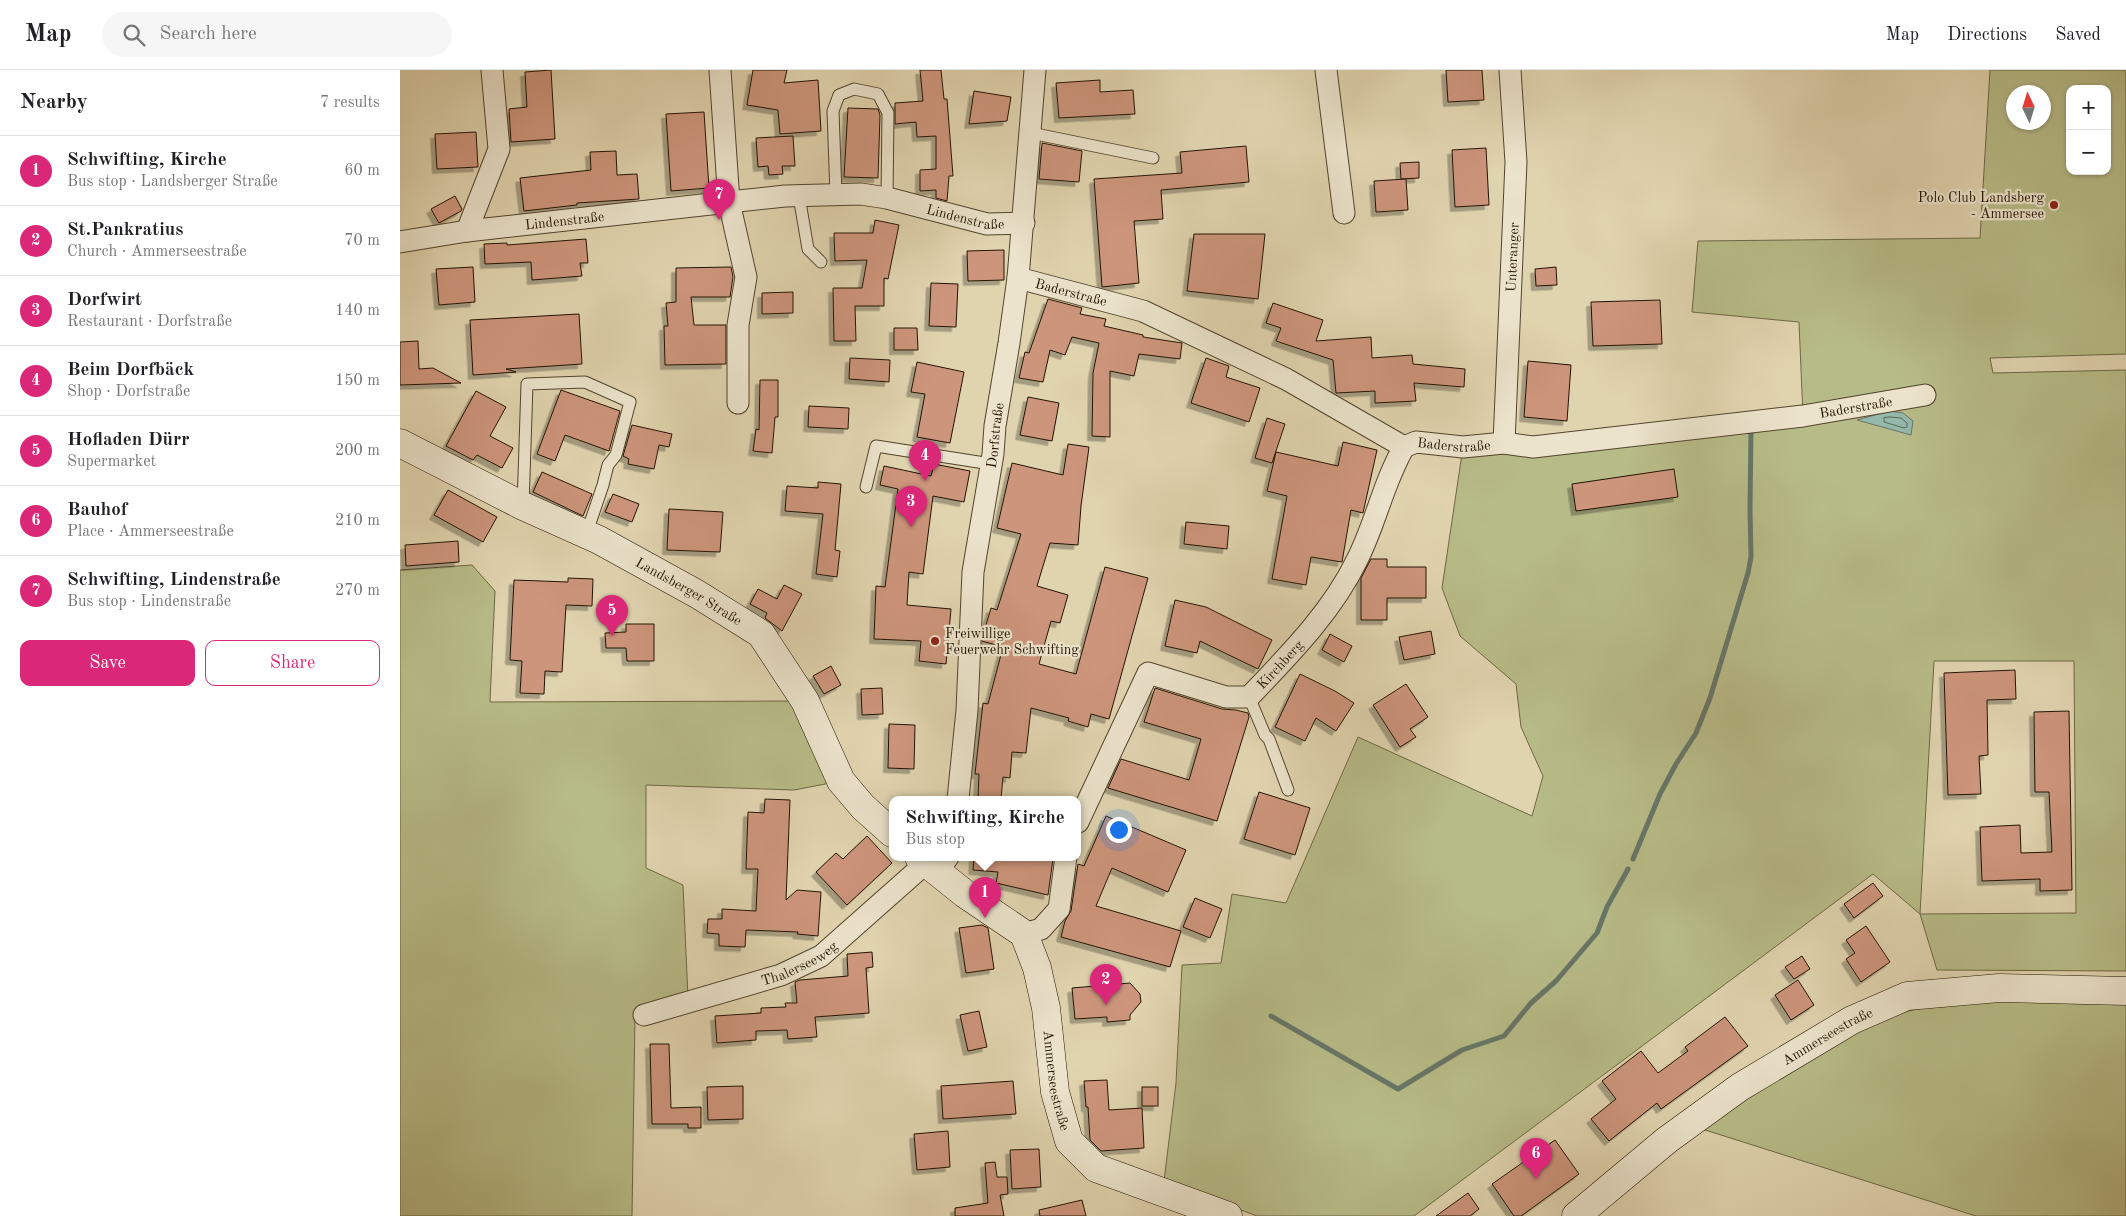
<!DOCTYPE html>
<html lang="en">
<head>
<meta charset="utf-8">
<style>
	body { margin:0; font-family:"Old Standard TT",serif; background:#f6f6f6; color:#202124 }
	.controls { position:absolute; right:15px; top:15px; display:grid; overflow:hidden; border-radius:10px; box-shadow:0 1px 4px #0004 }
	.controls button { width:45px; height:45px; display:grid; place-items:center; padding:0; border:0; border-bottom:1px solid #e0e0e0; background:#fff; color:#202124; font:25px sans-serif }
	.compass { position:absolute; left:1606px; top:15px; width:45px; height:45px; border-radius:50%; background:#fff; box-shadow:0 1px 4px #0004; rotate:356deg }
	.you { position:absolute; left:718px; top:759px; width:18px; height:18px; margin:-12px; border:4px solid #fff; border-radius:50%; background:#1a73e8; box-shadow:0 0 0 8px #1a73e833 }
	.badge { display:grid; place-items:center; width:32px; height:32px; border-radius:50%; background:#db2777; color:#fff; font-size:16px; font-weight:700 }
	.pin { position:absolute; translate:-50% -41px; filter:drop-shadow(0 1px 2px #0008) }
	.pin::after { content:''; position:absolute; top:26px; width:18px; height:15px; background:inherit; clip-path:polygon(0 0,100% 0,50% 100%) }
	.popup { position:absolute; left:489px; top:726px; width:192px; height:65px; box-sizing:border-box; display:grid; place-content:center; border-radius:10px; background:#fff; filter:drop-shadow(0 1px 4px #0005); font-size:16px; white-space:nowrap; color:#757577 }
	.popup b { font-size:19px; color:#202124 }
	.popup::after { content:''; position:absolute; left:50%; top:100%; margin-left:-10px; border:10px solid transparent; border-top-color:#fff }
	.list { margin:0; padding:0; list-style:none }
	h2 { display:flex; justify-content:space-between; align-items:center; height:65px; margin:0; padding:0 20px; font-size:21px }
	h2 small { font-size:16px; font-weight:400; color:#757577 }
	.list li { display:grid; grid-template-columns:32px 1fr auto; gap:15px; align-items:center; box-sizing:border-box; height:70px; padding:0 20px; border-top:1px solid #e0e0e0 }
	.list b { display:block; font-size:19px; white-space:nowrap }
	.list p { margin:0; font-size:16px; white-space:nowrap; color:#757577 }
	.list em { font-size:16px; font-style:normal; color:#757577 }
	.actions { display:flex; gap:10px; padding:15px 20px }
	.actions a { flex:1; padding:11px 0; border:1px solid #db2777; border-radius:10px; text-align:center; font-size:18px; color:#db2777 }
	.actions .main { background:#db2777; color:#fff }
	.icon { flex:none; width:28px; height:28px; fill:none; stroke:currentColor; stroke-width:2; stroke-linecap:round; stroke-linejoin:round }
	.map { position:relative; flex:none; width:1726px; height:1146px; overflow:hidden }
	header { display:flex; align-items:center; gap:30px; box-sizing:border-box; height:70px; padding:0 25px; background:#fff; border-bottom:1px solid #e0e0e0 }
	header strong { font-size:24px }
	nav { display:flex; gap:28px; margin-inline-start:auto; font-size:18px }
	.search { width:350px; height:45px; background:#f6f6f6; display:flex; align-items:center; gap:12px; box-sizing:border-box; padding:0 18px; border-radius:28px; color:#757577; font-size:19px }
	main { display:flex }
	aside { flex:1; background:#fff }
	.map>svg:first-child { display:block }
</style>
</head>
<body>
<header>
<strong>Map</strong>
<div class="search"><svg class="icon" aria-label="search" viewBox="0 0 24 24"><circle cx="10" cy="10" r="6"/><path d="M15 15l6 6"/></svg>Search here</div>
<nav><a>Map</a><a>Directions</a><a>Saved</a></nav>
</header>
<main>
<aside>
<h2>Nearby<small>7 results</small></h2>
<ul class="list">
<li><span class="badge">1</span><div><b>Schwifting, Kirche</b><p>Bus stop · Landsberger Straße</p></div><em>60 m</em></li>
<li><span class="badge">2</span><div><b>St.Pankratius</b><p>Church · Ammerseestraße</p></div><em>70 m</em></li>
<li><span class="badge">3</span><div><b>Dorfwirt</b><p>Restaurant · Dorfstraße</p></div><em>140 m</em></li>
<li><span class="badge">4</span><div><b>Beim Dorfbäck</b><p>Shop · Dorfstraße</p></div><em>150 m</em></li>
<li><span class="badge">5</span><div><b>Hofladen Dürr</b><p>Supermarket</p></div><em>200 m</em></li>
<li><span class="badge">6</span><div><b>Bauhof</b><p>Place · Ammerseestraße</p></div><em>210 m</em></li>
<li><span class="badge">7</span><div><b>Schwifting, Lindenstraße</b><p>Bus stop · Lindenstraße</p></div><em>270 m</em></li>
</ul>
<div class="actions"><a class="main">Save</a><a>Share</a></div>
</aside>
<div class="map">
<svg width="1726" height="1146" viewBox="0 0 1726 1146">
	<defs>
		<filter id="shadow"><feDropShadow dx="-4.5" dy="4.5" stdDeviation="0" flood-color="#0004"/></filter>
	</defs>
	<rect width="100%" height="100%" fill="#e0d4af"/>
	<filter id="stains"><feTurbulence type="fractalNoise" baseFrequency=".004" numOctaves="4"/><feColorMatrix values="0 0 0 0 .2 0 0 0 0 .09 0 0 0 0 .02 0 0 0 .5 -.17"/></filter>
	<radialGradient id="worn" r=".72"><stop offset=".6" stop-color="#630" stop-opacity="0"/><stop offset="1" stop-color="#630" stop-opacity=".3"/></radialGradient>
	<g fill="#b7bb87" stroke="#6d6844" fill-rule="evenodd">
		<path d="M1590 0H1726V284L1590 288 1593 303 1726 300V901L1537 900 1520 844 1473 804 1014 1146H857L764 1111 776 1013 782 895 821 893 832 824 886 833 958 667 1132 746 1143 706 1121 657 1116 614 1060 566 1042 518 1063 377 1403 346 1399 252 1292 242 1298 171 1580 168ZM1670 19H1707V101H1670ZM1614 22H1644V52H1614ZM1534 591H1674L1676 843 1520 844Z"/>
		<path d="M72 495 95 521 90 632 405 631 441 711 394 720 246 715V798L283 815 288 928 235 945 232 1146H0V500Z"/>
		<path d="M1615 928 1726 929V1146H1576L1299 1058 1415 984 1479 947 1548 933Z"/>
	</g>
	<path fill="#94b8ab" stroke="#677667" d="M1489 341 1503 343 1513 351 1511 365 1457 350Z"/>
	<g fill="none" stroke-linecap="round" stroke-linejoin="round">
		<path stroke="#5c6656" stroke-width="1" d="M1490 347 1501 348 1507 353V357L1504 358 1484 352V348Z"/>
		<g stroke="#677667" stroke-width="5">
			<path d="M1233 789 1260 724 1276 694 1296 663 1310 628 1348 503 1351 487 1350 439 1351 361"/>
			<path d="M871 946 998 1019 1062 980 1104 966 1131 933 1156 911 1197 863 1207 837 1228 799"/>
		</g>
	</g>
	<g fill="#cd957c" stroke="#231401" filter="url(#shadow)">
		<path d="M151 0 155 69 111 72 109 39 127 37 125 2Z"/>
		<path d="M353 0H387L384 13 418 10 421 61 380 64 378 40 347 35Z"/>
		<path d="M520 0H541L544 29H547L553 106H549L547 131 536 128V120L520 121V100L536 99V66L517 67 516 52 495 54V33L523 31Z"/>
		<path d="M1046 0H1082L1084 30 1048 32Z"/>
		<path d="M700 10V22L733 20 735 44 659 48 656 13Z"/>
		<path d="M574 21 611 27 607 51 569 54Z"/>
		<path d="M448 38 478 39 480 45 478 108 444 107Z"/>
		<path d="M304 42 309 118 271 121 266 44Z"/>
		<path d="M76 62 78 97 37 99 35 64Z"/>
		<path d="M393 66 395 96H382L383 104 369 105 368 96 358 97 356 68Z"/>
		<path d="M642 73 682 81 679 112 639 109Z"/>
		<path d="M846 76 849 112 761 120 763 149 734 151 739 213 702 217 694 109 782 103 780 82Z"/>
		<path d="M1086 78 1089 135 1055 137 1052 80Z"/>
		<path d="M216 81 217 105 237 104 239 129 177 133V135L124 141 120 108 191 100 190 82Z"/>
		<path d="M1019 92V108L1001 109 1000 93Z"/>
		<path d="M1006 109 1008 140 976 142 974 111Z"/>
		<path d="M55 126 62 139 61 141 39 153 31 139Z"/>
		<path d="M475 150 499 155 488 209 484 208V236H455L456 271H434L433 218H462L467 190 435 191 434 163H473Z"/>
		<path d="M794 164H865L858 229 787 221Z"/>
		<path d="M186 169 188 193H180L182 206 132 210 131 192 85 194 84 174 107 173V175Z"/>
		<path d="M604 180V210L568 211 567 181Z"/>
		<path d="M73 197 75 232 39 235 36 199Z"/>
		<path d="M331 197 333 207 330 227H291L294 255H326V294L265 295 264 256H268L266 233 276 232V198Z"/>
		<path d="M1156 197 1157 215 1136 216 1135 199Z"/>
		<path d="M531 213 558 214 556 257 529 256Z"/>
		<path d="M393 222V243L362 244V223Z"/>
		<path d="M648 229 682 238 680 244 706 249 704 256 743 265V267L782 273 780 289 739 284 734 306 710 301V367L692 366 693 303 699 273 672 267 665 285 650 280 643 312 619 308 625 282 629 283Z"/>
		<path d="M1260 230 1262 274 1193 276 1191 232Z"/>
		<path d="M873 233 923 250 916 271 971 267 972 288 1012 285 1013 294 1065 299 1064 317 1014 313 1016 331 975 333V321L936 323 933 290 876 271 881 258 866 253Z"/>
		<path d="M179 244 182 294 106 299 116 302 73 305 70 250Z"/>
		<path d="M494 258H517L518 280H494Z"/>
		<path d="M18 271 19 299 33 298 61 313 0 315V272Z"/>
		<path d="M450 288 490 290 489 312 449 309Z"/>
		<path d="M806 288 829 296 826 307 860 318 849 352 791 333Z"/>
		<path d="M1128 291 1171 295 1167 351 1124 347Z"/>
		<path d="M517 292 564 302 550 373 517 367 525 324 511 322Z"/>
		<path d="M360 310H378V347H375L372 383 353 381 356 359 359 360Z"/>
		<path d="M161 320 220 341 209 381 165 365 155 391 137 384Z"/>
		<path d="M76 321 106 337 90 366 113 378 102 398 77 385 73 390 46 376Z"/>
		<path d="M628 327 659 333 652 371 620 365Z"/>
		<path d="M409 336 449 338 448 359 408 357Z"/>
		<path d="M867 348 885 354 872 393 855 388Z"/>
		<path d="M232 355 272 364 269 377 259 375 254 399 228 394 229 389 223 386Z"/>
		<path d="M943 372 977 380 963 443 951 440 942 492 911 487 906 515 872 509 887 426 867 421 876 382 938 396Z"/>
		<path d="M668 374 689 377 681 436 678 475 650 473 637 516 668 525 660 553 651 551 639 594 676 604 705 497 748 508 709 649 691 644 688 657 668 651 669 648 631 638 626 683 612 682 610 708 603 707 601 729H578L579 704H575L583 633 588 634 603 577 582 571 583 565 591 538 597 540 621 464 597 458 612 393 663 405Z"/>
		<path d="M534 394 570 401 564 432 533 426 523 504 509 502 507 535 551 539 546 594 519 591 521 571 474 569 476 516 485 517 498 419 480 415 484 396 531 406Z"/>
		<path d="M1274 399 1278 427 1176 441 1172 414Z"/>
		<path d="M142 402 192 424 183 446 133 422Z"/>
		<path d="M418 412 441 414 435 480 440 481 437 507 416 504 423 444 385 441 387 416 418 418Z"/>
		<path d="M48 420 97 447 83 472 34 445Z"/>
		<path d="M213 424 239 434 232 452 205 442Z"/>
		<path d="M269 439 323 442 320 482 267 480Z"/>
		<path d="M786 452 829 456 827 479 784 474Z"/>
		<path d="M58 471 59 492 6 496 5 475Z"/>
		<path d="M971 489H987V497H1026V528H987V550H961V508Z"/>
		<path d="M168 508 193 509 192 536 166 535 162 602 145 601 144 624 120 623 122 591 110 590 114 510 168 512Z"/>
		<path d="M384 515 402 524 382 561 365 548 367 543 350 534 358 519 377 529Z"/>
		<path d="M775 530 806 537 872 570 858 599 800 571 797 583 765 576Z"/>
		<path d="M226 554H254V591H227L226 578H206L205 563 226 562Z"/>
		<path d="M1031 561 1035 584 1004 590 999 567Z"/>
		<path d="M930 564 952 576 944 592 922 580Z"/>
		<path d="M431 596 441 615 424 624 413 606Z"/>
		<path d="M1615 600 1616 629 1587 630 1588 685 1579 686 1581 724 1548 725 1544 603Z"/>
		<path d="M900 604 935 621 954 633 936 661 916 648 905 671 875 657Z"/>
		<path d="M1006 614 1028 647 1010 659 1016 667 1000 677 973 635Z"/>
		<path d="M482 618 483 644 462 645 461 619Z"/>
		<path d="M755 618 822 639 836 640 848 643 849 647 817 751 708 718 721 689 789 710 801 669 744 652Z"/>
		<path d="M1669 641 1672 820 1640 821V809L1582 811 1580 757 1620 755 1621 783 1652 782 1649 722H1635L1634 642Z"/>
		<path d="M489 654 515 655 514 699 488 698Z"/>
		<path d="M859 722 910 738 895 785 844 769Z"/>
		<path d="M365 729 390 730 386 830 397 820 421 822 418 866 397 864 398 862 346 860 345 877 319 876V864L307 863 308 849H322V839L356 841 358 799H346L348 742 364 743Z"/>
		<path d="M706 746 786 780 768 822 712 798 696 836 781 861 770 897 661 867 665 851 671 841 678 794 684 796Z"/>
		<path d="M467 766 492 793 447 835 416 802 436 783 443 789Z"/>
		<path d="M574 787H645L653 789 648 825 596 813 598 802 573 800Z"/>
		<path d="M1473 813 1483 826 1454 848 1444 834Z"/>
		<path d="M795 828 822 839 810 868 783 857Z"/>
		<path d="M582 855 588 858 594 899 566 903 559 858Z"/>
		<path d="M1466 856 1490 892 1461 912 1446 889 1455 883 1446 870Z"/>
		<path d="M472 882 473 897 466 898 469 943 415 947 417 967 388 969 387 960 356 961V970L317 973 315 946 361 943V938L386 937 385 933H397L395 912 400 910 448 906 447 884Z"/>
		<path d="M1402 886 1410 899 1394 909 1385 897Z"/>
		<path d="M1398 910 1414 935 1391 950 1375 925Z"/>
		<path d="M730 913 740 924 741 932 730 945V950L707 952V947L675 949 672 918Z"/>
		<path d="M579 941 587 977 568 981 560 945Z"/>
		<path d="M1325 947 1348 976 1261 1039 1257 1033 1209 1071 1191 1049 1216 1029 1202 1011 1241 981 1258 1003 1288 981 1285 977Z"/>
		<path d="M250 974H269L271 1038 301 1037V1058H288V1054H252Z"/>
		<path d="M707 1010 709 1040 742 1038 744 1078 701 1081 690 1070 688 1037H686L684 1011Z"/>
		<path d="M613 1011 616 1044 543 1049 541 1016Z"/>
		<path d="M343 1016V1049L308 1050 307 1017Z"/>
		<rect x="742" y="1017" width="16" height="19"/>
		<path d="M548 1061 550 1097 517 1100 514 1064Z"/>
		<path d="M1155 1070 1179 1104 1121 1146H1114L1092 1114Z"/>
		<path d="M639 1079 641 1117 612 1119 610 1080Z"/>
		<path d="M595 1092 597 1107H607L608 1124 600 1125 604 1146H555V1138L588 1133 585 1093Z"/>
		<path d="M1068 1123 1079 1139 1070 1146H1036Z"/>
		<path d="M682 1130 686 1146H640L639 1140Z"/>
	</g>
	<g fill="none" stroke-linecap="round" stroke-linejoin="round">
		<defs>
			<g id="lane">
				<path d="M631 63 753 88"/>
				<path d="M436 125 433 41 439 25 454 19 478 24 488 43 487 128"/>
				<path d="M399 126 408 179 421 192"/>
				<path d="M466 417 476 376 591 394"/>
				<path d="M123 436 127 314 185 312 230 332 216 385 208 395 203 415 186 465"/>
				<path d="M849 627 865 665 869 669 888 720"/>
			</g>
			<g id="street">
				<path d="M320 0 329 132 346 207 338 255V333"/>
				<path d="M926 0 944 143"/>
				<path d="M67 161 99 79 92 0"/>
				<path id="s1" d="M0 172 67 161 329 132 385 126 461 124 487 128 587 154 624 153"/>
				<path id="s2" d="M618 208 743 241 886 309 1004 377"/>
				<path id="s3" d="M1104 373 1116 92 1110 0"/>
				<path id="s4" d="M1004 377 1016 372 1063 377 1104 373 1133 377 1403 346 1525 325"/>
				<path id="s5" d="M558 729 567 640 573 502 593 384 595 356 609 273 618 208 635 0"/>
				<path id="s6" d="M678 752 748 603 826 627H849C889 585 932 542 957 490 976 453 983 413 1004 377"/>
				<path d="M537 802 548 787"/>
				<path d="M624 864 641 859 659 839 666 787"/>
				<path id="s7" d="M244 945 381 905 421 886 526 793"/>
			</g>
			<g id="secondary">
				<path id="s8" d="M0 373 123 436 199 470 297 524 361 564 405 631 441 711 463 737 492 763"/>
				<path id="s9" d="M519 787 565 824 624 864 637 898 646 938 655 1022 669 1071 696 1098 828 1146"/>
				<path id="s10" d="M1176 1146 1267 1070 1340 1017 1452 950 1507 926 1599 918 1726 921"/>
			</g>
		</defs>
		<use href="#lane" stroke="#52442c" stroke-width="13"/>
		<use href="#street" stroke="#52442c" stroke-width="23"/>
		<use href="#secondary" stroke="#231401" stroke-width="29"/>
		<use href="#lane" stroke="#ebe3cb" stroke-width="11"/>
		<use href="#street" stroke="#ebe3cb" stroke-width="21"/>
		<use href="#secondary" stroke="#ebe3cb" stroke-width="28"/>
	</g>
	<g fill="#8f2418" stroke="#ebe3cb" stroke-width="2">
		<circle cx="1654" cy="135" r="5"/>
		<circle cx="535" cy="571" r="5"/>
	</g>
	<g text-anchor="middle" stroke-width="4.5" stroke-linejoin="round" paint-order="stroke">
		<g font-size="14" fill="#231401" stroke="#ebe3cb" text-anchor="end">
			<text x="1644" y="132">Polo Club Landsberg<tspan x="1644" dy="16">- Ammersee</tspan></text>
			<text x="545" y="568" text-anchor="start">Freiwillige<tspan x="545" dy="16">Feuerwehr Schwifting</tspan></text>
		</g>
		<g font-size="14" fill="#231401" stroke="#ebe3cb">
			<text dy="5" stroke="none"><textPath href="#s1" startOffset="571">Lindenstraße</textPath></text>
			<text dy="5" stroke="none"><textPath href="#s1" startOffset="166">Lindenstraße</textPath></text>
			<text dy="5" stroke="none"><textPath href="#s3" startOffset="186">Unteranger</textPath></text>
			<text dy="5" stroke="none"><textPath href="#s2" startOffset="55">Baderstraße</textPath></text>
			<text dy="5" stroke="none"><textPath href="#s4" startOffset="456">Baderstraße</textPath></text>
			<text dy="5" stroke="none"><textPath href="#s5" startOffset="366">Dorfstraße</textPath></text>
			<text dy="5" stroke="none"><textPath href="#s4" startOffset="51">Baderstraße</textPath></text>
			<text dy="5" stroke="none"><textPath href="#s8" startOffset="325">Landsberger Straße</textPath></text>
			<text dy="5" stroke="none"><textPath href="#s6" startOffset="314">Kirchberg</textPath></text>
			<text dy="5" stroke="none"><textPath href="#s7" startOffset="164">Thalerseeweg</textPath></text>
			<text dy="5" stroke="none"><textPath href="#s10" startOffset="310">Ammerseestraße</textPath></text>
			<text dy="5" stroke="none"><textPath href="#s9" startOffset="281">Ammerseestraße</textPath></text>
		</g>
	</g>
	<rect width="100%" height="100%" filter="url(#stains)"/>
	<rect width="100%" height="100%" fill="url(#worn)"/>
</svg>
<div class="controls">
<button>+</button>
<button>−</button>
</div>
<svg class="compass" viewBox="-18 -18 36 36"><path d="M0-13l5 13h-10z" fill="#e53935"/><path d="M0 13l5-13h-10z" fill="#757577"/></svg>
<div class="you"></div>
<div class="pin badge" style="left:585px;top:848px">1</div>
<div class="popup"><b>Schwifting, Kirche</b>Bus stop</div>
<div class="pin badge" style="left:706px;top:935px">2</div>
<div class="pin badge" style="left:511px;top:457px">3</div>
<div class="pin badge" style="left:525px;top:411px">4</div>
<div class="pin badge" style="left:212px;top:566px">5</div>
<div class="pin badge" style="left:1136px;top:1109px">6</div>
<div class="pin badge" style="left:319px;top:150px">7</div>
</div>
</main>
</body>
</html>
